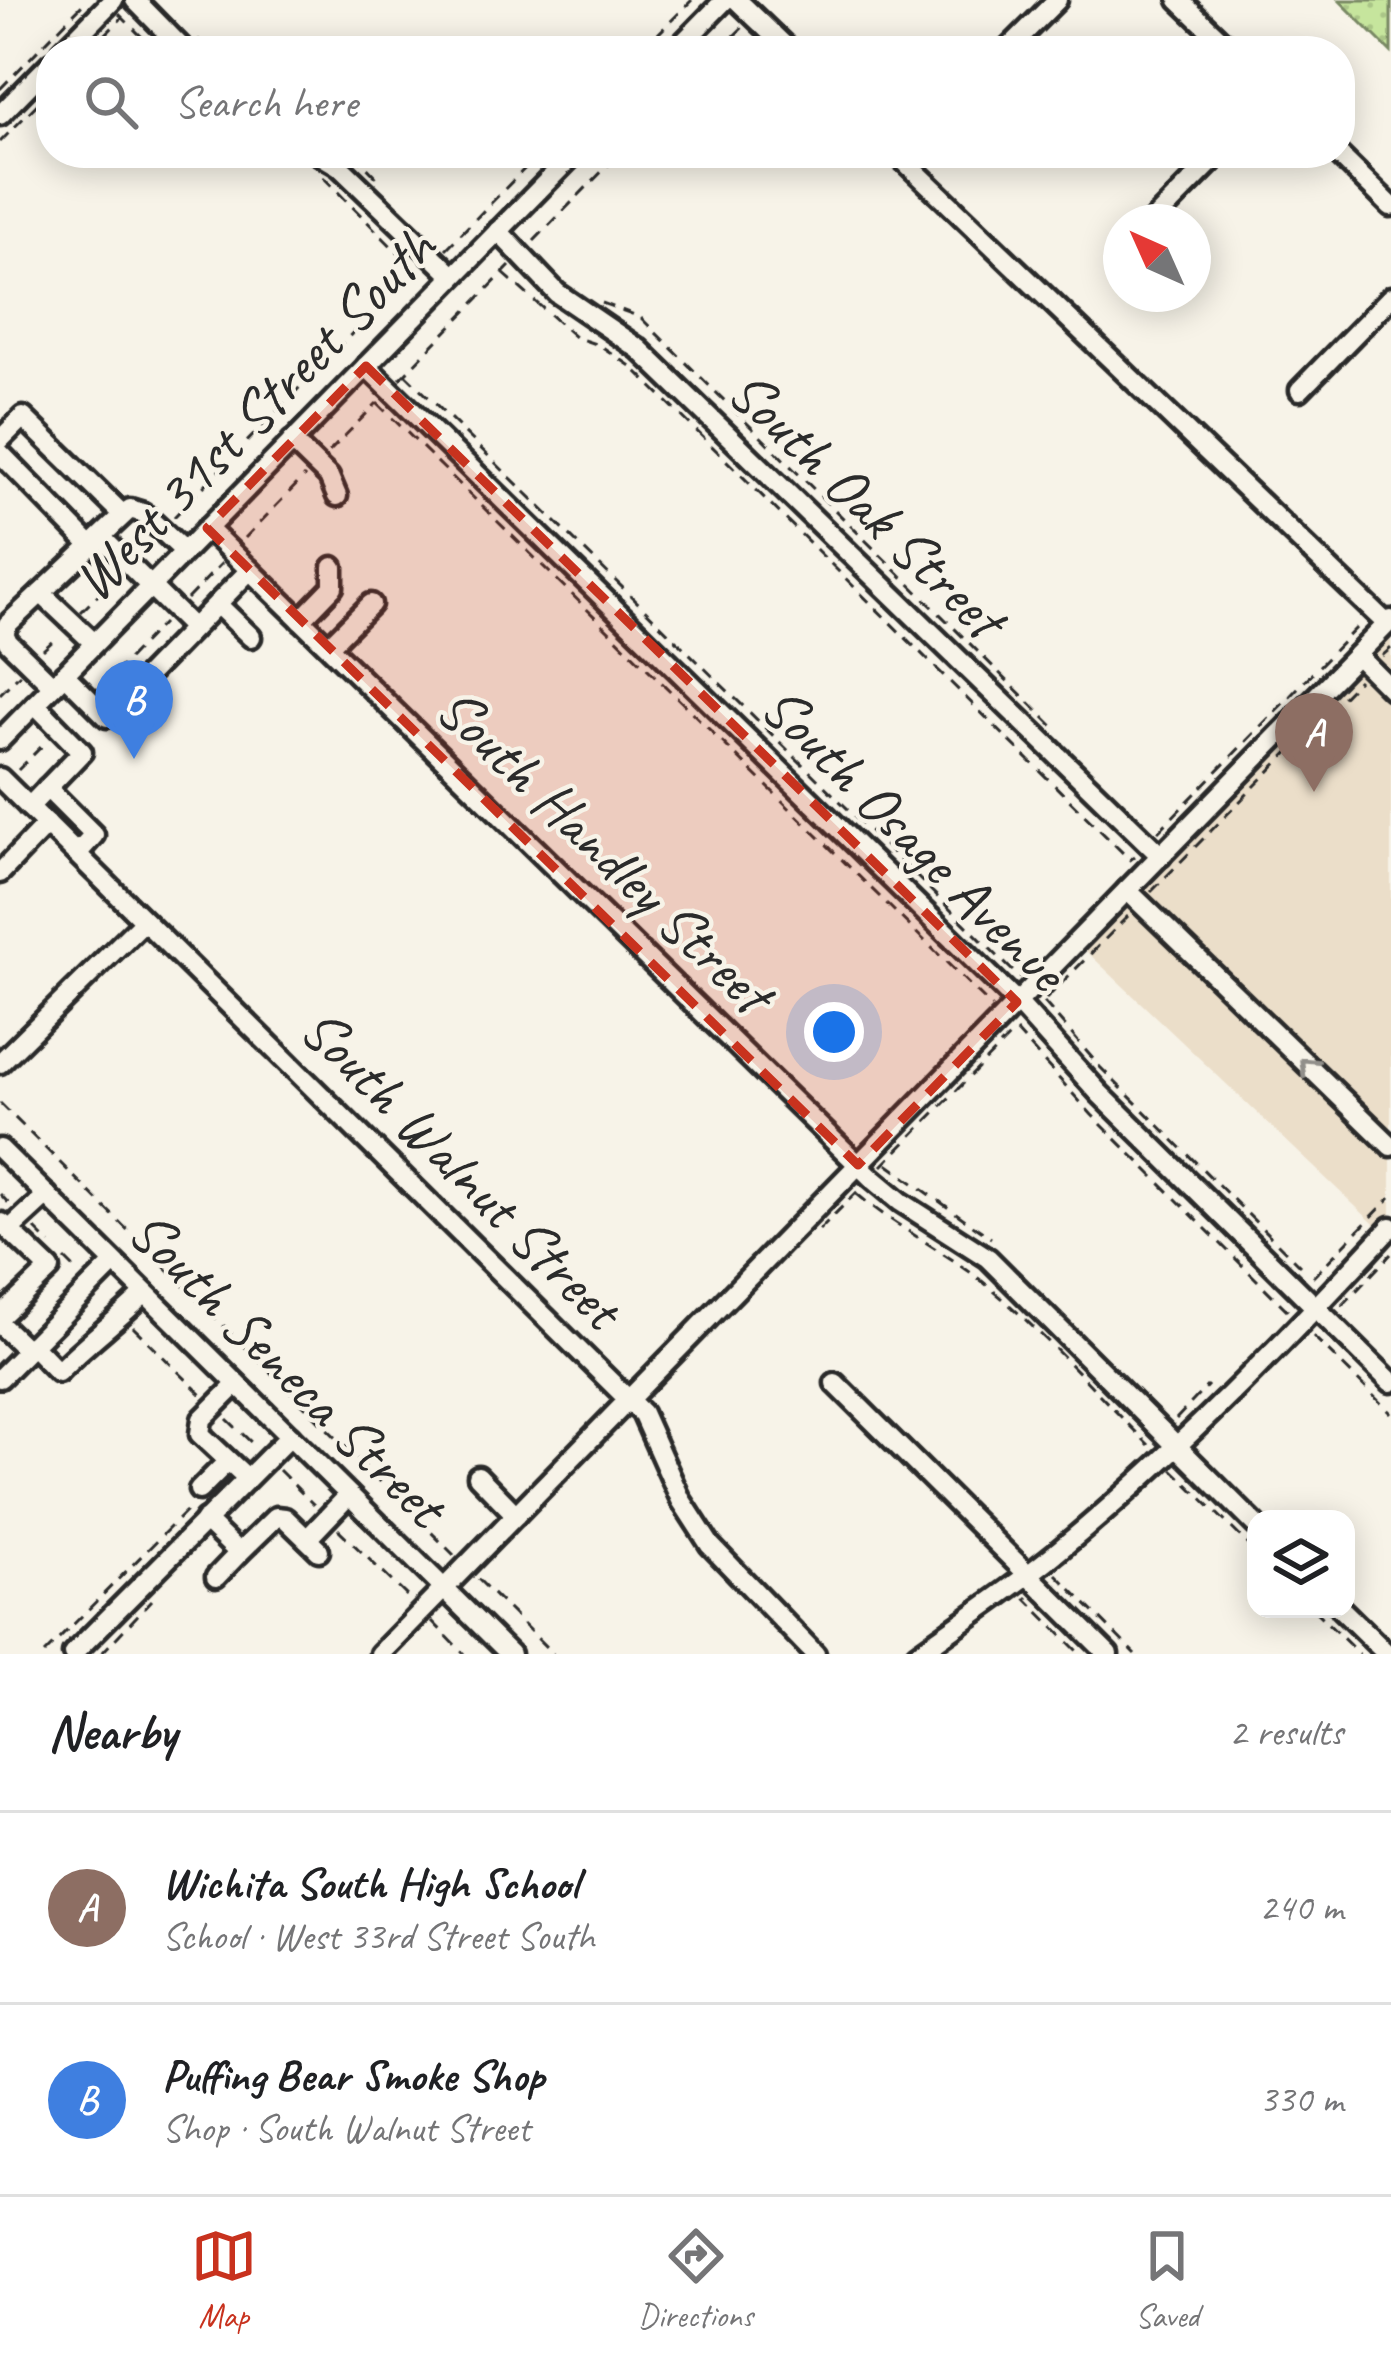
<!DOCTYPE html>
<html lang="en">
<head>
<meta charset="utf-8">
<style>
	body { margin:0; font-family:Caveat,sans-serif; background:#f6f6f6; color:#202124 }
	.controls { position:absolute; right:36px; bottom:36px; display:grid; overflow:hidden; border-radius:24px; box-shadow:0 6px 30px #0003 }
	.controls button { width:108px; height:108px; display:grid; place-items:center; padding:0; border:0; border-bottom:3px solid #e0e0e0; background:#fff; color:#202124; font:60px sans-serif }
	.compass { position:absolute; left:1103px; top:204px; width:108px; height:108px; border-radius:50%; background:#fff; box-shadow:0 6px 30px #0003; rotate:315deg }
	.you { position:absolute; left:834px; top:1032px; width:42px; height:42px; margin:-30px; border:9px solid #fff; border-radius:50%; background:#1a73e8; box-shadow:0 0 0 18px #1a73e833 }
	.badge { display:grid; place-items:center; width:78px; height:78px; border-radius:50%; background:#c8321e; color:#fff; font-size:39px; font-weight:700 }
	.pin { position:absolute; translate:-50% -99px; filter:drop-shadow(0 3px 6px #0008) }
	.pin::after { content:''; position:absolute; top:63px; width:42px; height:36px; background:inherit; clip-path:polygon(0 0,100% 0,50% 100%) }
	.list { margin:0; padding:0; list-style:none }
	h2 { display:flex; justify-content:space-between; align-items:center; height:156px; margin:0; padding:0 48px; font-size:51px }
	h2 small { font-size:39px; font-weight:400; color:#757577 }
	.list li { display:grid; grid-template-columns:78px 1fr auto; gap:36px; align-items:center; box-sizing:border-box; height:192px; padding:0 48px; border-top:3px solid #e0e0e0 }
	.list b { display:block; font-size:45px; white-space:nowrap }
	.list p { margin:0; font-size:39px; white-space:nowrap; color:#757577 }
	.list em { font-size:39px; font-style:normal; color:#757577 }
	.icon { flex:none; width:66px; height:66px; fill:none; stroke:currentColor; stroke-width:2; stroke-linecap:round; stroke-linejoin:round }
	.map { position:relative; flex:none; width:1391px; height:1654px; overflow:hidden }
	.search { position:absolute; background:#fff; box-shadow:0 6px 30px #0003; left:36px; right:36px; top:36px; height:132px; display:flex; align-items:center; gap:30px; box-sizing:border-box; padding:0 42px; border-radius:48px; color:#757577; font-size:45px }
	.sheet { height:540px; background:#fff }
	nav { display:flex; justify-content:space-around; align-items:center; box-sizing:border-box; height:168px; border-top:3px solid #e0e0e0; background:#fff; font-size:33px; color:#757577 }
	nav a { display:grid; justify-items:center; gap:6px }
	nav .on { color:#c8321e }
	.map>svg:first-child { display:block }
</style>
</head>
<body>
<div class="map">
<svg width="1391" height="1654" viewBox="0 0 1391 1654">
	<defs>
		<pattern id="grass-dots" width="8" height="8" patternUnits="userSpaceOnUse" patternTransform="scale(3)"><rect width="8" height="8" fill="#c6e59d"/><path d="M2 2h.1M6 6h.1" fill="none" stroke="#aac587" stroke-width="1.8" stroke-linecap="round"/></pattern>
	</defs>
	<rect width="100%" height="100%" fill="#f7f3e8"/>
	<filter id="ink" filterUnits="userSpaceOnUse"><feTurbulence type="fractalNoise" baseFrequency=".00833" numOctaves="2"/><feDisplacementMap in="SourceGraphic" scale="24" xChannelSelector="R" yChannelSelector="G"/><feConvolveMatrix kernelMatrix="1 2 1 2 8 2 1 2 1" color-interpolation-filters="sRGB"/></filter>
	<g filter="url(#ink)">
		<path fill="#ebdec9" d="M1391 634V1240L1084 949Z"/>
		<path fill="url(#grass-dots)" stroke="#788864" stroke-width="3" d="M1339 0H1391V52Z"/>
		<g fill="none" stroke-linecap="round" stroke-linejoin="round">
			<defs>
				<g id="minor">
					<path d="M135 0 185 51"/>
					<path d="M737 0 790 51"/>
					<path d="M1179 0 1232 51"/>
					<path d="M63 51 113 0"/>
					<path d="M675 51 725 0"/>
					<path d="M1006 51 1057 0"/>
					<path d="M0 115 51 63"/>
					<path d="M317 153 339 166 453 276"/>
					<path d="M896 153 1387 624"/>
					<path d="M1337 153 1391 206"/>
					<path d="M1152 222 1220 153"/>
					<path d="M498 231 557 293 639 349 1161 856"/>
					<path d="M366 366 1017 1002 1100 1094 1391 1382"/>
					<path d="M1300 390 1391 297"/>
					<path d="M0 440 23 417 123 515"/>
					<path d="M292 441 329 477 337 496"/>
					<path d="M0 453 91 546"/>
					<path d="M207 528 871 1177 901 1202 988 1258 1256 1525"/>
					<path d="M101 537 193 628"/>
					<path d="M41 593 94 643"/>
					<path d="M217 604 251 637"/>
					<path d="M301 620 333 587V567"/>
					<path d="M329 646 371 604"/>
					<path d="M1357 655 1391 689"/>
					<path d="M64 674 107 717 250 570"/>
					<path d="M53 686 8 642 4 633 8 624 130 509 143 513 184 551"/>
					<path d="M0 740 575 153"/>
					<path d="M0 778 642 1413 681 1500 710 1545 815 1654"/>
					<path d="M47 788 94 835 77 854"/>
					<path d="M29 807 82 752 35 704"/>
					<path d="M0 873 47 824"/>
					<path d="M1127 890 1391 1146"/>
					<path d="M0 1063 144 921"/>
					<path d="M0 1149 510 1654"/>
					<path d="M2 1223 9 1230 47 1195"/>
					<path d="M0 1317 50 1269 9 1230"/>
					<path d="M0 1324 27 1350"/>
					<path d="M32 1345 58 1372C87 1342 116 1322 145 1293"/>
					<path d="M0 1378 114 1263"/>
					<path d="M835 1383 1108 1654"/>
					<path d="M237 1384 202 1419 200 1434 247 1478"/>
					<path d="M478 1476 516 1515"/>
					<path d="M199 1490 228 1461"/>
					<path d="M205 1520 239 1553 276 1517 285 1518 319 1551"/>
					<path d="M307 1539 349 1495"/>
					<path d="M216 1577 239 1553"/>
					<path d="M1341 1609 1387 1654"/>
					<path d="M73 1654 290 1436"/>
					<path d="M380 1654 1391 620"/>
					<path d="M917 1654C964 1620 1013 1588 1057 1552 1177 1453 1286 1341 1391 1227"/>
				</g>
			</defs>
			<use href="#minor" stroke="#2b2b2b" stroke-width="27"/>
			<g stroke="#2b2b2b" stroke-width="3" stroke-dasharray="12 9" stroke-linecap="butt">
				<path d="M119 14 156 51"/>
				<path d="M198 39 209 51"/>
				<path d="M89 51 122 18"/>
				<path d="M641 51 692 0"/>
				<path d="M719 51 743 27"/>
				<path d="M0 89 87 0"/>
				<path d="M0 142 51 90"/>
				<path d="M288 153 301 161"/>
				<path d="M353 153 382 183"/>
				<path d="M323 177 426 281"/>
				<path d="M534 241 620 153"/>
				<path d="M446 249 540 153"/>
				<path d="M503 273 575 337 601 346 632 367 1130 860 1135 856"/>
				<path d="M602 303 640 317 1056 729"/>
				<path d="M405 374 1020 978"/>
				<path d="M400 379 510 266"/>
				<path d="M377 403 992 1007"/>
				<path d="M329 452 377 403"/>
				<path d="M174 517 400 284 422 273"/>
				<path d="M245 538 305 476"/>
				<path d="M187 599 222 563"/>
				<path d="M81 612 117 576"/>
				<path d="M43 650 58 636"/>
				<path d="M1382 656 1391 648"/>
				<path d="M99 689 163 623"/>
				<path d="M0 694 20 674"/>
				<path d="M18 770 46 742"/>
				<path d="M1158 832 1361 623"/>
				<path d="M1151 892 1359 680"/>
				<path d="M1046 999 1128 916"/>
				<path d="M1044 1002 1100 1067 1300 1266"/>
				<path d="M1016 1031 1092 1115 1289 1312"/>
				<path d="M0 1103 454 1555"/>
				<path d="M887 1164 991 1238"/>
				<path d="M882 1166 1014 1032"/>
				<path d="M0 1194 11 1206"/>
				<path d="M857 1194C898 1229 947 1252 988 1286 1045 1334 1096 1393 1149 1445"/>
				<path d="M35 1229 50 1244"/>
				<path d="M819 1230 859 1190"/>
				<path d="M65 1259 79 1273"/>
				<path d="M1313 1277 1391 1197"/>
				<path d="M1342 1306 1391 1254"/>
				<path d="M133 1327 203 1396"/>
				<path d="M1313 1336 1391 1413"/>
				<path d="M227 1419 255 1446"/>
				<path d="M1176 1419 1208 1385"/>
				<path d="M1172 1469 1256 1552"/>
				<path d="M279 1470 314 1505"/>
				<path d="M338 1529 409 1598"/>
				<path d="M1056 1574 1135 1654"/>
				<path d="M478 1579 553 1654"/>
				<path d="M1028 1597 1026 1599 1080 1654"/>
				<path d="M1313 1609 1359 1654"/>
				<path d="M432 1621 464 1654"/>
				<path d="M44 1654 191 1506"/>
				<path d="M101 1654 152 1600"/>
			</g>
			<use href="#minor" stroke="#f7f3e8" stroke-width="18"/>
		</g>
		<defs><path id="oneway-chevron" d="M-2-3.5L2.5 0L-2 3.5" fill="none" stroke-width="1.6" stroke-linecap="round" stroke-linejoin="round" transform="scale(3)"/></defs>
		<use stroke="#918f8a" href="#oneway-chevron" transform="translate(1307 1065) rotate(-136)"/>
	</g>
	<path fill="#c8321e" fill-opacity="0.2" stroke="#c8321e" stroke-width="9" stroke-dasharray="24 15" stroke-linejoin="round" d="M366 366 1017 1002 858 1165 207 528Z"/>
	<g text-anchor="middle" stroke-width="9" stroke-linejoin="round" paint-order="stroke">
		<g font-size="60" fill="#2b2b2b" stroke="#f7f3e8">
			<text transform="translate(253 413) rotate(-46)" y="21">West 31st Street South</text>
			<text transform="translate(867 503) rotate(44)" y="21">South Oak Street</text>
			<text transform="translate(915 837) rotate(45)" y="21">South Osage Avenue</text>
			<text transform="translate(605 849) rotate(44)" y="21">South Handley Street</text>
			<text transform="translate(462 1167) rotate(45)" y="21">South Walnut Street</text>
			<text transform="translate(288 1367) rotate(45)" y="21">South Seneca Street</text>
		</g>
	</g>
</svg>
<div class="controls">
<button><svg class="icon" aria-label="layers" viewBox="0 0 24 24"><path d="M12 4l9 5-9 5-9-5zM3 14l9 5 9-5"/></svg></button>
</div>
<svg class="compass" viewBox="-18 -18 36 36"><path d="M0-13l5 13h-10z" fill="#e53935"/><path d="M0 13l5-13h-10z" fill="#757577"/></svg>
<div class="you"></div>
<div class="pin badge" style="left:1314px;top:792px;background:#8d6e63">A</div>
<div class="pin badge" style="left:134px;top:759px;background:#3f7fe0">B</div>
<div class="search"><svg class="icon" aria-label="search" viewBox="0 0 24 24"><circle cx="10" cy="10" r="6"/><path d="M15 15l6 6"/></svg>Search here</div>
</div>
<section class="sheet">
<h2>Nearby<small>2 results</small></h2>
<ul class="list">
<li><span class="badge" style="background:#8d6e63">A</span><div><b>Wichita South High School</b><p>School · West 33rd Street South</p></div><em>240 m</em></li>
<li><span class="badge" style="background:#3f7fe0">B</span><div><b>Puffing Bear Smoke Shop</b><p>Shop · South Walnut Street</p></div><em>330 m</em></li>
</ul>
</section>
<nav>
<a class="on"><svg class="icon" aria-label="map" viewBox="0 0 24 24"><path d="M3 6l6-2 6 2 6-2v14l-6 2-6-2-6 2zM9 4v14M15 6v14"/></svg>Map</a>
<a><svg class="icon" aria-label="directions" viewBox="0 0 24 24"><path d="M12 3l9 9-9 9-9-9zM9 14v-3h6M13 9l2 2-2 2"/></svg>Directions</a>
<a><svg class="icon" aria-label="saved" viewBox="0 0 24 24"><path d="M7 4h10v16l-5-4-5 4z"/></svg>Saved</a>
</nav>
</body>
</html>
